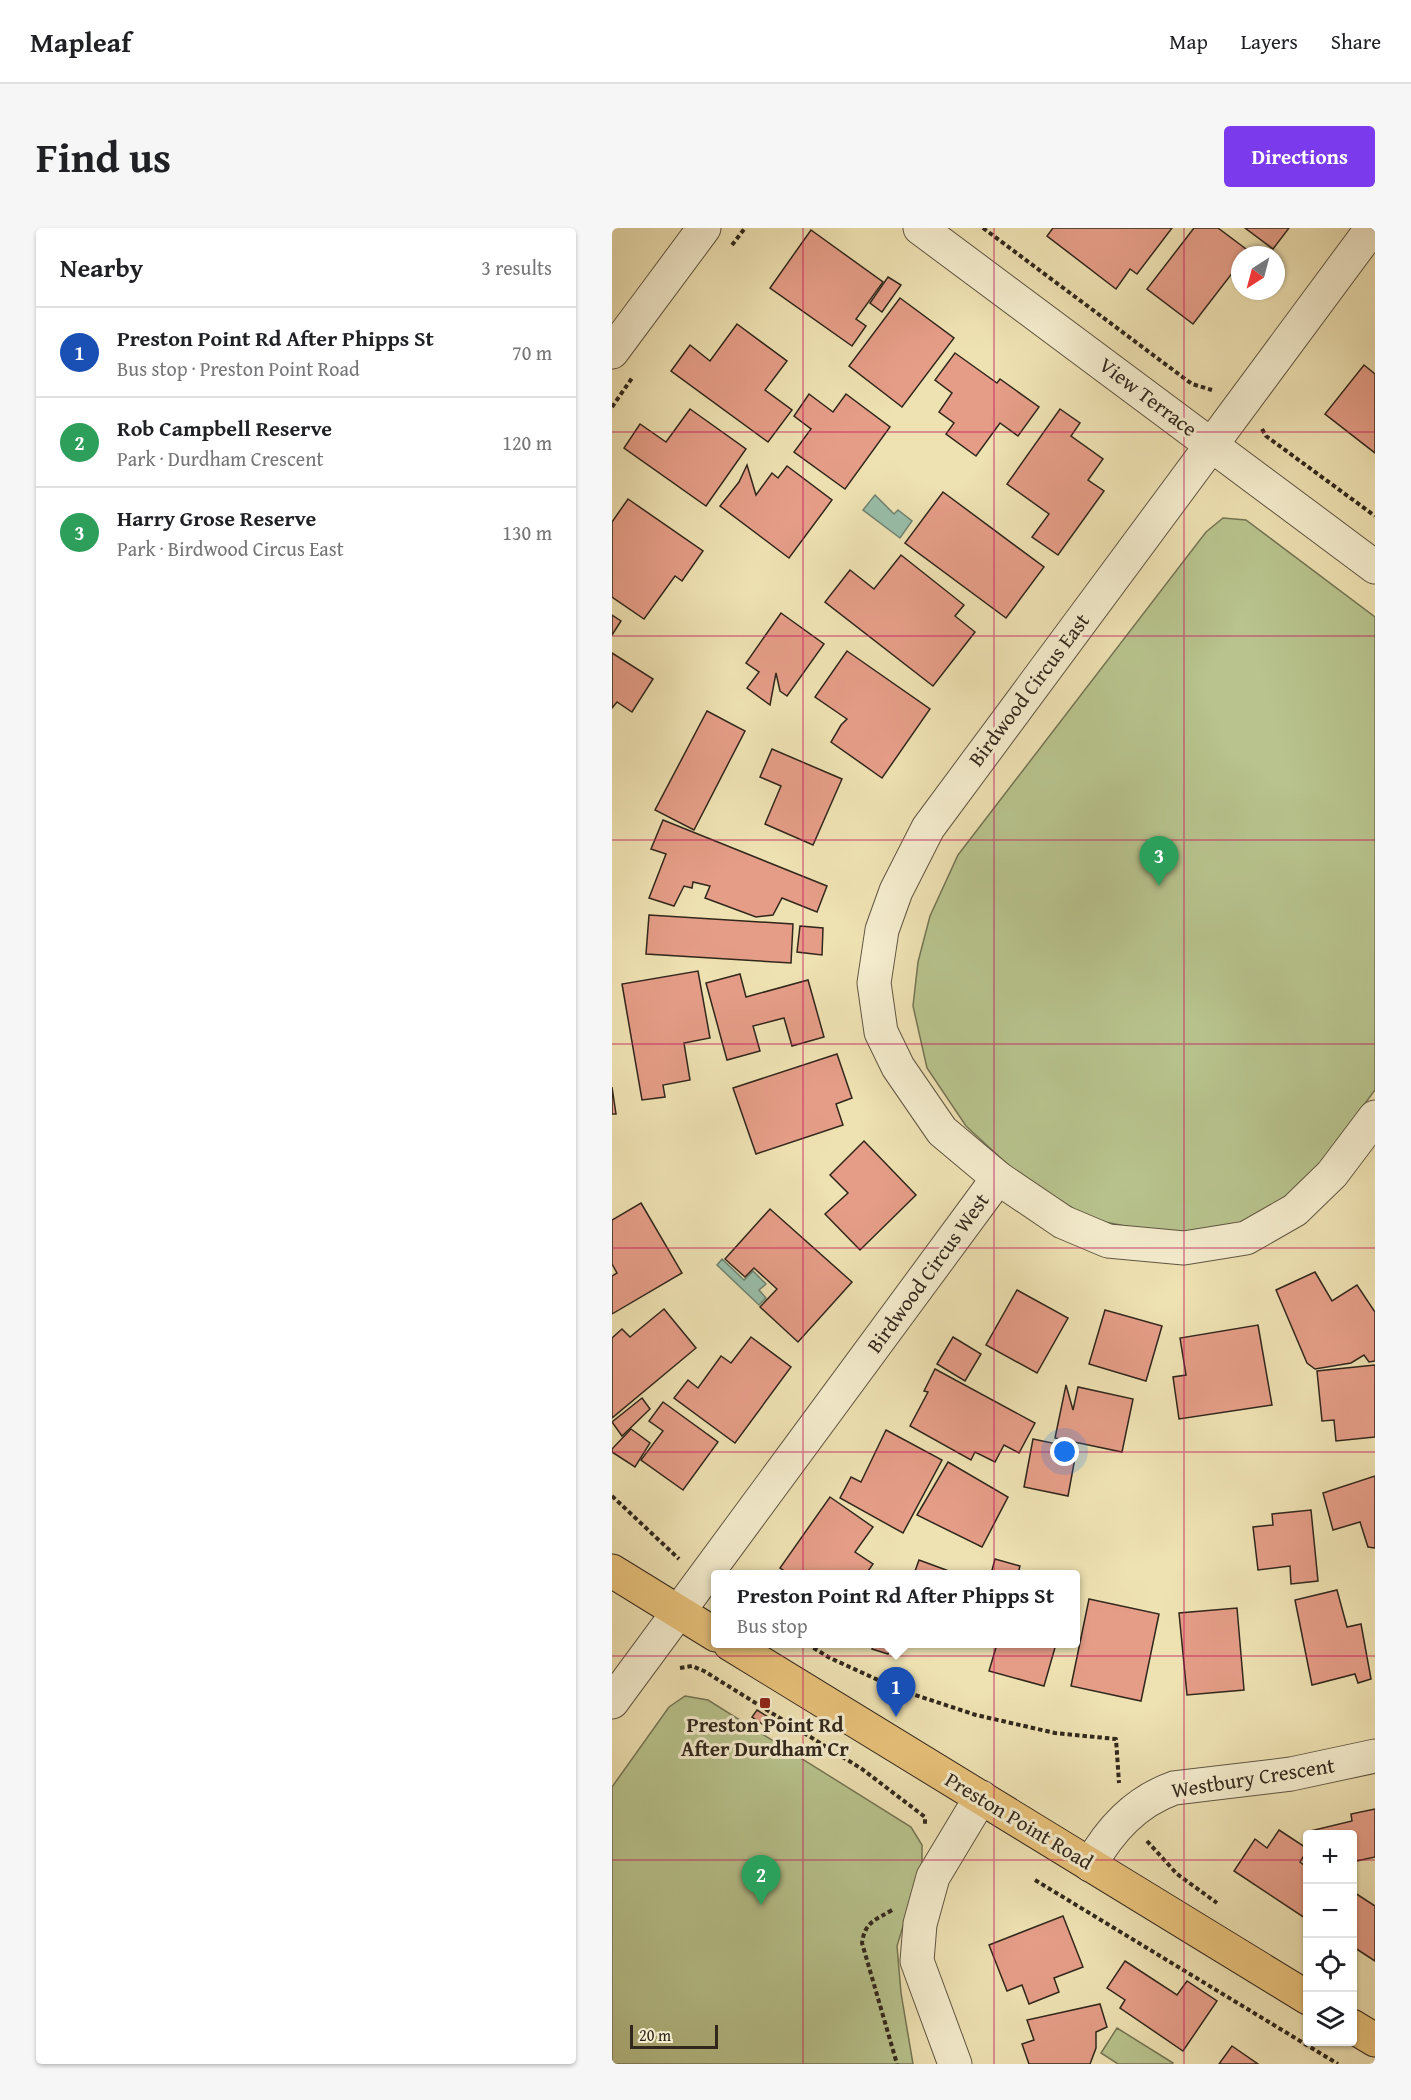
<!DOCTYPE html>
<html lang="en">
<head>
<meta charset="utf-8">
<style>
	body { margin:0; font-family:"Gentium Book Plus",serif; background:#f6f6f6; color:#202124 }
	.controls { position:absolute; right:18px; bottom:18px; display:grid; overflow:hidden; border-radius:6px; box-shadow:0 2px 4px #0004 }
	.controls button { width:54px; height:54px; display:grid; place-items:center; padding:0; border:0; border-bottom:2px solid #e0e0e0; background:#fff; color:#202124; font:30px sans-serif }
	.compass { position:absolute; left:619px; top:18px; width:54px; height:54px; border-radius:50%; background:#fff; box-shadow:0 2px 4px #0004; rotate:216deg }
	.scale { position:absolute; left:18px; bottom:15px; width:88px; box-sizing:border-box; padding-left:6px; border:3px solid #31271c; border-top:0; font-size:16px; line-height:21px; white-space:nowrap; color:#31271c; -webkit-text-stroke:4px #f4eccd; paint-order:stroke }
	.you { position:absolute; left:453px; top:1224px; width:21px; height:21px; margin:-15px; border:4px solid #fff; border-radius:50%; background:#1a73e8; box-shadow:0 0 0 9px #1a73e833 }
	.badge { display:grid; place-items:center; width:39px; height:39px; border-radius:50%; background:#7c3aed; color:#fff; font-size:20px; font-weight:700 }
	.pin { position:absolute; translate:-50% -50px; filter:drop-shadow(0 2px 3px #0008) }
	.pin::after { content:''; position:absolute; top:32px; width:21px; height:18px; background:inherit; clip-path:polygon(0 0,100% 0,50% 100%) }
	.popup { position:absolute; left:99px; top:1342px; width:369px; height:78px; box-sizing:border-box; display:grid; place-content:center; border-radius:6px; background:#fff; filter:drop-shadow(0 2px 4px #0005); font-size:20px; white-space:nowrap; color:#757577 }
	.popup b { font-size:22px; color:#202124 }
	.popup::after { content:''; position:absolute; left:50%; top:100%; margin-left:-12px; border:12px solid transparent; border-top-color:#fff }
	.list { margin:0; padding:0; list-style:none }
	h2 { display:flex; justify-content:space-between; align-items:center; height:78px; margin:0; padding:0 24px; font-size:26px }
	h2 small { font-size:20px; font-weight:400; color:#757577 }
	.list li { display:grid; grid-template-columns:39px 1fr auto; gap:18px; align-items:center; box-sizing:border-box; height:90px; padding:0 24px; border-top:2px solid #e0e0e0 }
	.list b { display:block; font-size:22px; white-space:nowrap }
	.list p { margin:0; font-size:20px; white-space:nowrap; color:#757577 }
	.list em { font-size:20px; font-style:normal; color:#757577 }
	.icon { flex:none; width:33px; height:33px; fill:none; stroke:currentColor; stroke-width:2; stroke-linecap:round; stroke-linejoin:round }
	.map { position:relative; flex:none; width:763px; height:1836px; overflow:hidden; border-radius:6px }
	header { display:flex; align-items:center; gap:36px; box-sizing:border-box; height:84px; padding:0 30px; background:#fff; border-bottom:2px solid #e0e0e0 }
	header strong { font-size:28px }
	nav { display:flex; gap:33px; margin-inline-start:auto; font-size:21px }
	.intro { display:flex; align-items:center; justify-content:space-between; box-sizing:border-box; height:144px; padding:0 36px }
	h1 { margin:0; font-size:42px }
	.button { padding:15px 27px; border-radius:6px; background:#7c3aed; color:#fff; font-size:21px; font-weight:700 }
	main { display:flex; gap:36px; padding:0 36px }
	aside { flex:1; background:#fff; border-radius:6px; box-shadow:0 2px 4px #0004 }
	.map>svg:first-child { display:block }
</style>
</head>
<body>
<header>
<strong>Mapleaf</strong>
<nav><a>Map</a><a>Layers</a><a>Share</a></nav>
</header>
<div class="intro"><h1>Find us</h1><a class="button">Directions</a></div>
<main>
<aside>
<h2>Nearby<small>3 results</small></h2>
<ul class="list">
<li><span class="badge" style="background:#1a4fb4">1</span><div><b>Preston Point Rd After Phipps St</b><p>Bus stop · Preston Point Road</p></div><em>70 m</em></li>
<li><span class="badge" style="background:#2e9e5b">2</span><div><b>Rob Campbell Reserve</b><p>Park · Durdham Crescent</p></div><em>120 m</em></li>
<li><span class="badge" style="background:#2e9e5b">3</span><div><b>Harry Grose Reserve</b><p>Park · Birdwood Circus East</p></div><em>130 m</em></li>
</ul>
</aside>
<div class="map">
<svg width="763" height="1836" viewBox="0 0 763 1836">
	<rect width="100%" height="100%" fill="#eee1b2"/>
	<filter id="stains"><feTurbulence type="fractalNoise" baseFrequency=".00333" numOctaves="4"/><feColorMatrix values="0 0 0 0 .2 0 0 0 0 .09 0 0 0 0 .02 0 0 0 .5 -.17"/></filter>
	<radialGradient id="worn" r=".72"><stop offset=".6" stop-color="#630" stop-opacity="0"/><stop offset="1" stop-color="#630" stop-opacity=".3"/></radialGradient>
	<g fill="#b8c38d" stroke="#747554" stroke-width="1.5">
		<path d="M611 290 634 292 763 389V862L690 960 628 996 558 1007 478 991 406 946 354 898 315 840 301 778 306 734 318 688 346 627 594 304Z"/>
		<path d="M73 1468 96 1472 299 1599 310 1617V1635L285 1718 289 1765 301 1836H0V1559L57 1479Z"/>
		<path d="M505 1800 561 1835 560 1836H506L489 1825Z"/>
	</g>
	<g fill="#99beaa" stroke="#6f8271" stroke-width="1.5">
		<path d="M263 267 282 286 286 282 300 293 288 310 251 282Z"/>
		<path d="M110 1031 132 1052 141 1043 154 1056 147 1062 154 1070 147 1077 105 1037Z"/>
	</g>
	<g fill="#e59d87" stroke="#31271c" stroke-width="1.5">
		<path d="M441 0H560L525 46 518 41 504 61 435 8Z"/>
		<path d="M582 0H606L642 27H628V50L621 44 581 96 535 61Z"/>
		<path d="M633 0H677L661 21Z"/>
		<path d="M199 2 271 54 244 91 254 98 240 118 158 60Z"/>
		<path d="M276 49 289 57 270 84 258 75Z"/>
		<path d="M288 70 342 110 290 179 237 138Z"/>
		<path d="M125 96 175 133 153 162 180 182 156 214 59 143 78 117 98 133Z"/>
		<path d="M343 125 385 155 388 151 427 179 406 208 388 195 364 228 334 206 342 195 327 184 340 165 323 152Z"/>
		<path d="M752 137 763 146V225L713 186Z"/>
		<path d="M197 166 221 184 234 166 278 199 233 261 182 224 199 201 182 188Z"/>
		<path d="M78 181 134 221 94 278 12 220 28 196 54 214Z"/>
		<path d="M448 181 468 195 459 208 491 231 476 252 492 263 446 327 420 309 437 286 395 256Z"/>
		<path d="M135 237 144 267 160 245 166 250 175 238 220 272 177 330 108 278 127 254Z"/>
		<path d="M331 264 432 339 394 390 293 315Z"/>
		<path d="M16 271 91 323 70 353 63 348 32 391 0 369V294Z"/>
		<path d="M289 327 352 377 343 388 363 404 321 458 213 374 238 342 262 361Z"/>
		<path d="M169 385 212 416 175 468 168 463 164 445 158 477 135 460 147 444 134 435Z"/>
		<path d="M0 387 9 393 0 407Z"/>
		<path d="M235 423 318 481 270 550 219 514 229 497 235 491 203 469Z"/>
		<path d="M0 425 41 451 20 484 5 474 0 480Z"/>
		<path d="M95 483 133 503 82 602 43 582Z"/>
		<path d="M160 521 230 551 201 617 153 596 169 558 148 549Z"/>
		<path d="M51 592 215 658 205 684 170 670 161 687 144 689 93 670 98 658 81 654 80 660 72 658 62 678 37 670 54 626 39 621Z"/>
		<path d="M37 687 181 696 179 735 34 726Z"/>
		<path d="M188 698 211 700 210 727 185 724Z"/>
		<path d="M86 743 98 810 72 815 78 852 51 857 53 869 30 872 10 756Z"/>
		<path d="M128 746 134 769 196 752 212 809 180 818 172 790 141 798 148 823 115 832 94 755Z"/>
		<path d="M225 826 240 870 224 876 231 897 144 926 121 860Z"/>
		<path d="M0 859 4 886H0Z"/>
		<path d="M252 913 304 967 248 1022 213 986 236 965 218 947Z"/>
		<path d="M29 975 70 1045 0 1086V1048L5 1045 0 1036V992Z"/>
		<path d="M158 981 240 1054 186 1114 148 1079 165 1061 142 1040 133 1049 113 1031Z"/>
		<path d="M703 1044 720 1073 745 1057 763 1084V1133L757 1134 752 1127 739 1135 703 1141 695 1135 664 1062Z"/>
		<path d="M405 1062 456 1090 425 1145 374 1117Z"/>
		<path d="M52 1081 84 1120 0 1190V1110L10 1101 18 1109Z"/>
		<path d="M493 1082 550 1098 534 1153 477 1136Z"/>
		<path d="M646 1097 660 1177 567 1191 561 1149 574 1147 568 1110Z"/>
		<path d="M139 1109 179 1139 123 1215 62 1170 76 1152 86 1160 109 1128 119 1135Z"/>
		<path d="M341 1109 369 1126 353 1153 325 1136Z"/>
		<path d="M763 1137V1209L724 1213 722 1192 710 1193 705 1143Z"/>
		<path d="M323 1141 423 1195 407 1225 392 1217 383 1234 363 1224 359 1232 298 1198 316 1164 312 1163Z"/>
		<path d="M454 1157 461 1182 466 1159 521 1171 510 1224 443 1210Z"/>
		<path d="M30 1170 38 1181 10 1208 0 1194Z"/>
		<path d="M51 1174 106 1214 71 1262 29 1232 51 1203 37 1193Z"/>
		<path d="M19 1201 38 1215 23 1239 0 1224V1221Z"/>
		<path d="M274 1202 330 1232 291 1305 228 1270 239 1249 249 1254Z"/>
		<path d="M421 1211 445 1216 443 1226 463 1230 456 1268 412 1259Z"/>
		<path d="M336 1234 396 1269 370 1319 305 1287Z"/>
		<path d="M763 1248V1320L756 1319 748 1294 721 1302 711 1265Z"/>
		<path d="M218 1269 261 1299 243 1324 261 1336 254 1346H177L168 1340Z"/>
		<path d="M699 1282 706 1353 679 1356 678 1338 646 1342 641 1299 661 1297 660 1286Z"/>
		<path d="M383 1331 408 1338 406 1346H379Z"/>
		<path d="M307 1332 345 1346H302Z"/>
		<path d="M725 1362 735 1399 749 1396 759 1451 746 1455 743 1446 700 1457 683 1372Z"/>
		<path d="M477 1371 547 1386 529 1473 459 1458Z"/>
		<path d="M625 1380 632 1462 575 1467 567 1385Z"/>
		<path d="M262 1416H280L276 1426 260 1421Z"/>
		<path d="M385 1416H444L432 1458 377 1443Z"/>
		<path d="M145 1482 161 1492 156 1500 140 1489Z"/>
		<path d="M763 1581V1629L740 1634V1606H696V1610L694 1604 740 1593 739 1586Z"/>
		<path d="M667 1602 696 1621 688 1634 696 1640V1692L622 1643 643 1611 655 1620Z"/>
		<path d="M740 1663 763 1678V1733L740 1718Z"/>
		<path d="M451 1688 471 1739 442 1750 447 1764 417 1776 410 1757 395 1763 377 1717Z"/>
		<path d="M513 1733 565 1767 575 1753 605 1773 571 1823 508 1780 513 1772 495 1760Z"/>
		<path d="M488 1776 495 1799 484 1804V1820L478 1836H417L410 1816 422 1812 415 1792Z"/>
		<path d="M620 1818 646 1836H607Z"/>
	</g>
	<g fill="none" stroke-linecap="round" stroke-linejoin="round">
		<defs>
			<g id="minor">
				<path d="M308 0 763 339"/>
				<path d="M760 0 316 600 284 663 270 702 262 755 269 804 286 839 330 903 386 950 451 994 496 1013 572 1020 634 1010 683 982 720 946 763 889"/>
				<path d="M0 124 92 0"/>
				<path d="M0 1474 386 950"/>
				<path d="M478 1637C498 1602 523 1574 562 1560L679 1546 763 1528"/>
				<path d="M343 1836 305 1733 308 1696 321 1649 369 1569"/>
			</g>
			<g id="major">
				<path d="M0 1343 104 1407"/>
				<path d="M118 1416 696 1770"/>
				<path d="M740 1798 763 1812"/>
			</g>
		</defs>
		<use href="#minor" stroke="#605642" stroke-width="35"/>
		<use href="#major" stroke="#31271c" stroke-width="35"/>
		<g stroke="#31271c" stroke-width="4" stroke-dasharray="4.5 3" stroke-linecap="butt">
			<path d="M371 0 580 156 600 162"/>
			<path d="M120 17 133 0"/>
			<path d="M0 179 20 150"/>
			<path d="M650 201 654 208 763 288"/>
			<path d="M0 1268 67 1331"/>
			<path d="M195 1416 218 1430 288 1462 364 1487 443 1505 504 1511 507 1555"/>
			<path d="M68 1440 80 1438 92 1443 250 1541 313 1589V1598"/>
			<path d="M535 1613 565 1646 605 1675"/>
			<path d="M423 1652 726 1836"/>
			<path d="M280 1682C264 1692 253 1693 250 1715L285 1836"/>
		</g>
		<use href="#minor" stroke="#f4eccd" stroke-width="33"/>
		<use href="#major" stroke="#e7c079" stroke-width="33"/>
	</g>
	<path fill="none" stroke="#c2185b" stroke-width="1.5" stroke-opacity="0.55" d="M191 0V1836M382 0V1836M572 0V1836M0 204H763M0 408H763M0 612H763M0 816H763M0 1020H763M0 1224H763M0 1428H763M0 1632H696M740 1632H763"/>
	<rect fill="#8f2418" stroke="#f4eccd" stroke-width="2" x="147" y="1469" width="12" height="12" rx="3"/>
	<g text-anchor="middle" stroke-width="6" stroke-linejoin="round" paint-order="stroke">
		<g font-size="21" fill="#31271c" stroke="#f4eccd">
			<text transform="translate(536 169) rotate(37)" y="7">View Terrace</text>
			<text transform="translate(417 462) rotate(-53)" y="7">Birdwood Circus East</text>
			<text transform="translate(316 1045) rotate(-54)" y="7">Birdwood Circus West</text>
			<text transform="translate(641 1550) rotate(-9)" y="7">Westbury Crescent</text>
			<text transform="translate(407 1593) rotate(31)" y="7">Preston Point Road</text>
		</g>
		<g font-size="21" font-weight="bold" fill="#31271c" stroke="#f4eccd">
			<text x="153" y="1504">Preston Point Rd<tspan x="153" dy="24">After Durdham Cr</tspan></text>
		</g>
	</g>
	<rect width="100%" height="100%" filter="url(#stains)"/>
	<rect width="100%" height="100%" fill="url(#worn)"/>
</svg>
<div class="controls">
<button>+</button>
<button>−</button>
<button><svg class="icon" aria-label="locate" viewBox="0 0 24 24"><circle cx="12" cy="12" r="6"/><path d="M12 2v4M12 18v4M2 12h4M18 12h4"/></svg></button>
<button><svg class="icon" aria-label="layers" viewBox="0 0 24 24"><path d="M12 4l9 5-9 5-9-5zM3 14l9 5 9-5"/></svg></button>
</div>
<svg class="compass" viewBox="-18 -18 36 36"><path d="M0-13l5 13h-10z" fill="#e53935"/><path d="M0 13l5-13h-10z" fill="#757577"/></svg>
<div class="scale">20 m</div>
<div class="you"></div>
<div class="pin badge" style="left:284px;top:1489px;background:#1a4fb4">1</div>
<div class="popup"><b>Preston Point Rd After Phipps St</b>Bus stop</div>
<div class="pin badge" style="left:149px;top:1677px;background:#2e9e5b">2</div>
<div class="pin badge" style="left:547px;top:658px;background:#2e9e5b">3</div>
</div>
</main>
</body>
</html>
